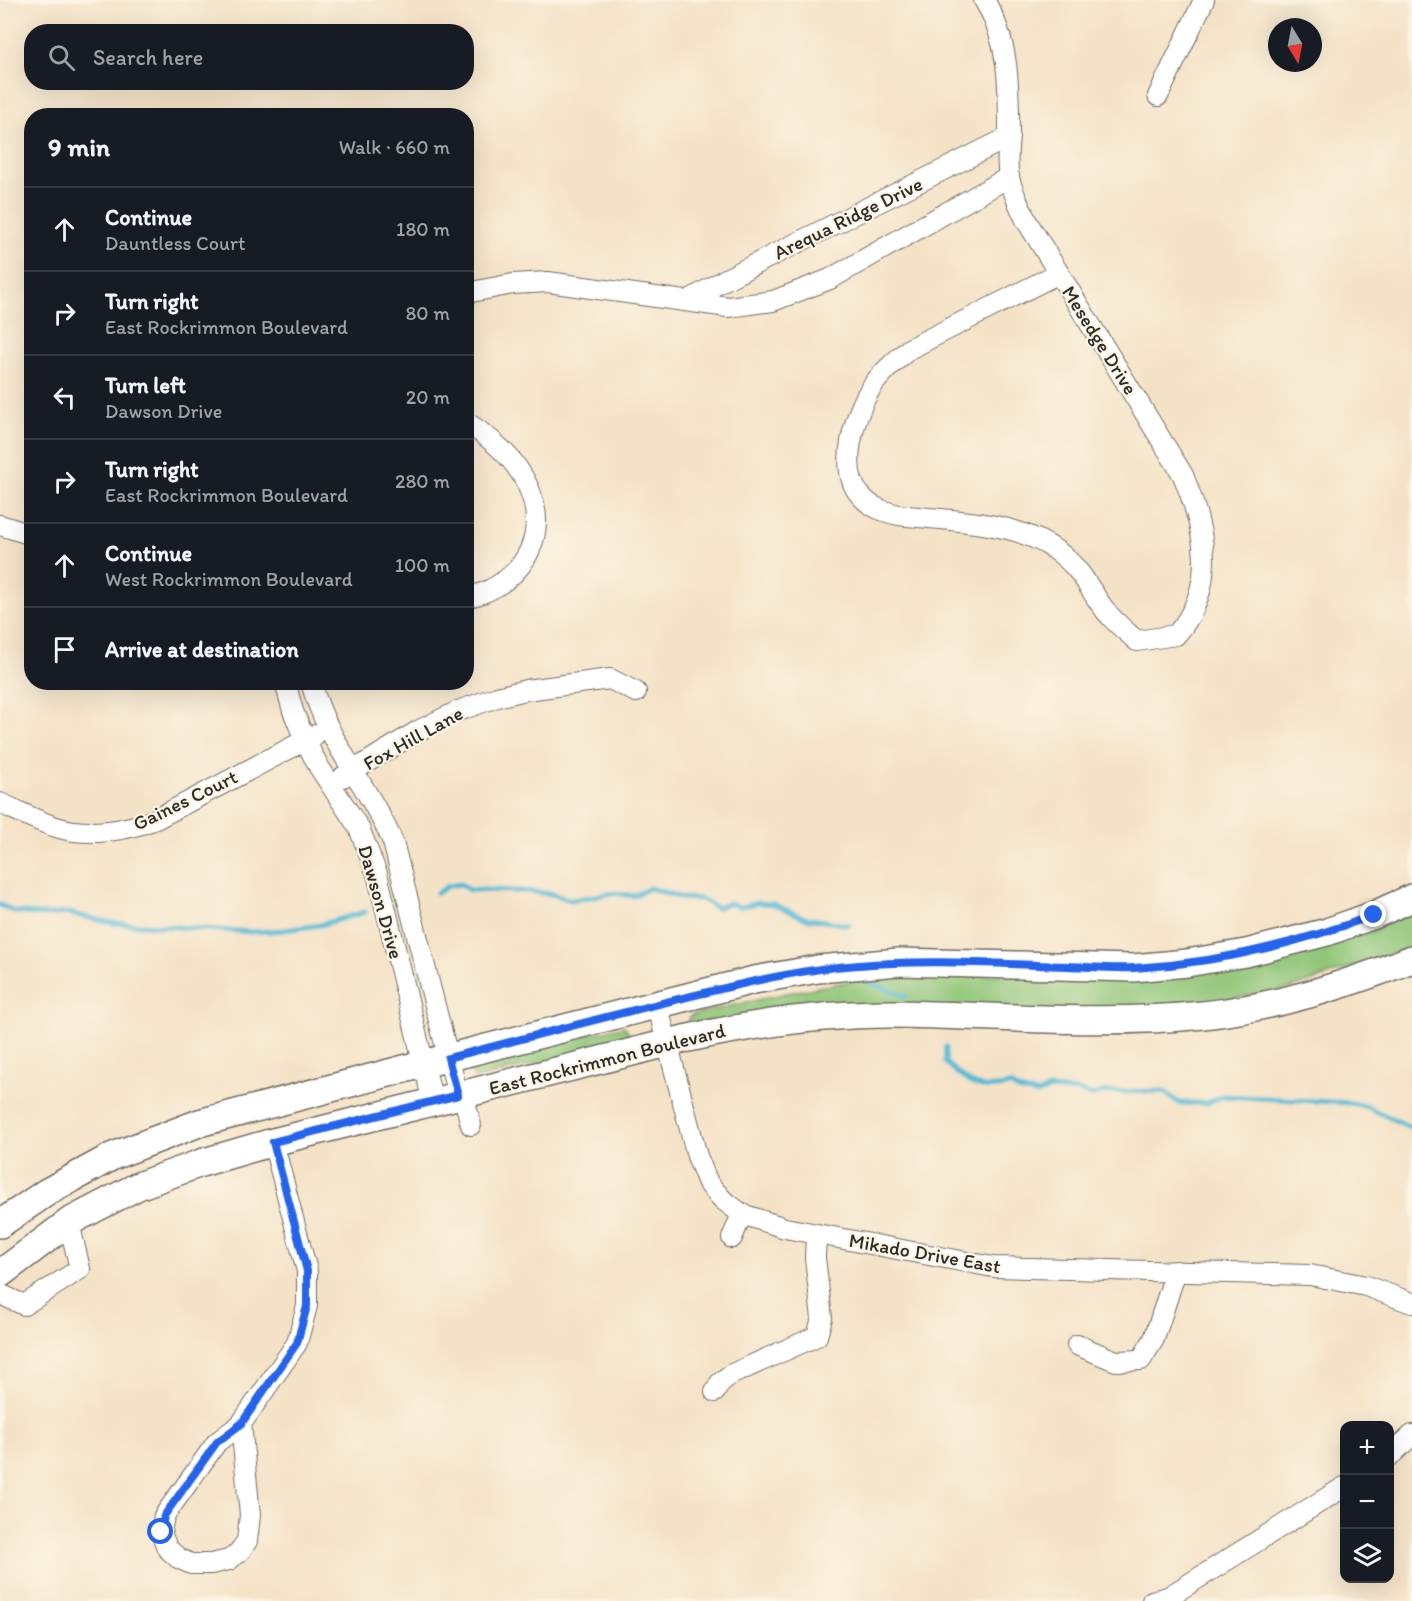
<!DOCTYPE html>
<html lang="en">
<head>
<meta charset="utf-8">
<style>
	body { margin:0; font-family:Itim,sans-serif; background:#242831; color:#f1f3f6 }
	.controls { position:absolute; right:18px; bottom:18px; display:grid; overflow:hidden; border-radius:12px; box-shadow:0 6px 24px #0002 }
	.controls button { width:54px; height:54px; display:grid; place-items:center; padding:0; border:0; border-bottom:2px solid #363941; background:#171b24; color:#f1f3f6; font:30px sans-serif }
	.compass { position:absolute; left:1268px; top:18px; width:54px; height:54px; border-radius:50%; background:#171b24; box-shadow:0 6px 24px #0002; rotate:170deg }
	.stop { position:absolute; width:18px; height:18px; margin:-14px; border:4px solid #2563eb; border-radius:50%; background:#fff }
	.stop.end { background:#2563eb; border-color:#fff; box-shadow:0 2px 6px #0008 }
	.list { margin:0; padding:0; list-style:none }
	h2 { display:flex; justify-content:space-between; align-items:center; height:78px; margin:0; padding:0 24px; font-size:26px }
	h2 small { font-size:20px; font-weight:400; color:#9ea1a6 }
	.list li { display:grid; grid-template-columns:39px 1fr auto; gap:18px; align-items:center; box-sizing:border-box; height:84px; padding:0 24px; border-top:2px solid #363941 }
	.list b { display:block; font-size:22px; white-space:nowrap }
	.list p { margin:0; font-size:20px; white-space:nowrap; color:#9ea1a6 }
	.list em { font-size:20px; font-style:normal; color:#9ea1a6 }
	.icon { flex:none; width:33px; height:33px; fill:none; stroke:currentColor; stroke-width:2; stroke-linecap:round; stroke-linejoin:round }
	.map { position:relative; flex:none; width:1412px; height:1601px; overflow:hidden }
	.search { position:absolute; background:#171b24; box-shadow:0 6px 24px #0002; left:24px; top:24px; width:450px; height:66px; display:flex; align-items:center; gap:15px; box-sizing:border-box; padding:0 21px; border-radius:24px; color:#9ea1a6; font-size:22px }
	.panel { position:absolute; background:#171b24; box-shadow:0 6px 24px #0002; left:24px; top:108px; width:450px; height:582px; border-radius:24px }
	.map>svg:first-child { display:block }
</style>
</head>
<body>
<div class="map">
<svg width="1412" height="1601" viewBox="0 0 1412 1601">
	<rect width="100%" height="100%" fill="#fcf5e5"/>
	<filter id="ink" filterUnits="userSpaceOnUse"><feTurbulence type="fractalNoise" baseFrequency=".0167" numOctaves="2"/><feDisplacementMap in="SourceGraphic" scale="12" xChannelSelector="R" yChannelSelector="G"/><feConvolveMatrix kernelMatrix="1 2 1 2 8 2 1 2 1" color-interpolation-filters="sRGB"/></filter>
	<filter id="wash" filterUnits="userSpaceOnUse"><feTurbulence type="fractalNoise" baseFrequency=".008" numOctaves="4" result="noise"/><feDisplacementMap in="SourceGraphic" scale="24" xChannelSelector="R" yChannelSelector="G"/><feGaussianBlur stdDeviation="1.35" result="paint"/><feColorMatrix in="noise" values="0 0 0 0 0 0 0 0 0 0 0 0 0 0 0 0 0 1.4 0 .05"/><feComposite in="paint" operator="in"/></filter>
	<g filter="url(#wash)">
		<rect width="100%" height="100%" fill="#f4e2c6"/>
		<g fill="#91c679" stroke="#5e7852" stroke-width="1.5">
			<path d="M1412 909V947L1288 989 1172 1009 690 1025 688 1019 692 1015 787 993 873 977 913 973 1113 978Z"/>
			<path d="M624 1026 629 1033 627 1041 475 1079 469 1070 471 1064Z"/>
		</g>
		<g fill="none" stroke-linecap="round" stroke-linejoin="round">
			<g stroke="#56b9d5" stroke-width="5">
				<path d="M437 893 448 886 461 884 469 890 524 891 552 894 571 900 615 893 633 896 650 888 682 898 701 899 717 908 729 903 740 907 758 903 773 904 805 918 849 925"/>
				<path d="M0 905 15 912 46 915 68 913 112 923 252 932 284 930 320 925 365 912"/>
				<path d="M868 982 906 996"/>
				<path d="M946 1047 945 1062C970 1084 975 1092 1010 1085L1018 1090 1037 1094 1049 1089 1077 1091 1092 1095 1104 1092 1163 1091 1179 1103H1207L1223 1096 1352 1103 1367 1107 1412 1128"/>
			</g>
		</g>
	</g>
	<g filter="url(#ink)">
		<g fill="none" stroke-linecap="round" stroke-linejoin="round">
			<defs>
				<g id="street">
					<path d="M984 0C1010 41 1009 89 1009 135 1008 149 1006 163 1009 177 1012 192 1020 206 1026 220L1183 475C1205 530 1219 585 1176 635L1137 641C1128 633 1118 625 1110 616 1095 600 1087 579 1072 564 1029 519 956 522 899 515 885 512 872 508 862 497 836 472 855 411 873 385 883 371 897 360 909 349L1059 273"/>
					<path d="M1158 96 1204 0"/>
					<path d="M466 293 513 284 548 282 728 307 773 301 830 279 1009 177"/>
					<path d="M688 301 724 280 783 250 1009 137"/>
					<path d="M466 422C486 435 507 451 520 472 556 526 528 584 466 598"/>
					<path d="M0 525 32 535"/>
					<path d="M285 682 293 711 305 740 319 767 359 828 377 874 433 1102"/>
					<path d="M311 682C327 743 369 786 393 842L458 1095"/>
					<path d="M343 777 418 731 458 711 497 697 526 690 610 679 636 692"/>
					<path d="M0 803C18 811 37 821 56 827 88 837 125 831 156 819L315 735"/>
					<path d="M657 1004 697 1156 708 1183 723 1200 742 1214 785 1228 993 1267 1310 1275 1366 1286 1412 1303"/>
					<path d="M463 1094 471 1125"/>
					<path d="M732 1238 742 1214"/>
					<path d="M0 1294 24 1305 80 1269 69 1222"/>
					<path d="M1077 1345 1116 1361 1141 1360 1154 1339 1176 1271"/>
					<path d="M715 1392 720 1383 730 1375 817 1336 822 1318 815 1258 816 1234"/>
					<path d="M241 1424 250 1515 247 1541 239 1552 229 1560 211 1564H191L178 1558 167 1548 161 1532 164 1516 217 1442 241 1424 297 1343 307 1306V1271L273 1142"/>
					<path d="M1390 1456 1412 1435"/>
					<path d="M1152 1601 1168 1597 1344 1487"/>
				</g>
				<g id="secondary">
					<path d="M0 1224 47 1192 113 1156 199 1123 423 1064 754 980 818 969 899 962 1133 968 1187 963 1246 953 1327 932 1374 915 1412 898"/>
					<path d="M0 1274 69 1222 138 1186 201 1163 273 1142 684 1039C752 1024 820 1014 890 1014 994 1015 1099 1026 1203 1015 1274 1008 1345 985 1412 959"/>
				</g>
			</defs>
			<use href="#street" stroke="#716b61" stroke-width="22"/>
			<use href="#secondary" stroke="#716b61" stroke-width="30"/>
			<use href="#street" stroke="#fff" stroke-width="20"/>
			<use href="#secondary" stroke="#fff" stroke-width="27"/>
		</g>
	</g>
	<g fill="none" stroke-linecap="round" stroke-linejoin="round" filter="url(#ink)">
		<path stroke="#2563eb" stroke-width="8" d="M161 1532 164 1516 217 1442 241 1424 297 1343 307 1306V1271L273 1142 458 1095 448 1058C526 1038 604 1017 683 998 741 984 799 969 859 965 929 959 998 964 1068 966 1090 967 1112 969 1134 968 1217 963 1297 944 1374 915"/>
	</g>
	<g text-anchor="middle" stroke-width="4.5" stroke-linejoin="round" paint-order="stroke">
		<g font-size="20" fill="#2b2b2b" stroke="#fcf5e5">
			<text transform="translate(848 218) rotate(-26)" y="7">Arequa Ridge Drive</text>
			<text transform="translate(1100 340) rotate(58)" y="7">Mesedge Drive</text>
			<text transform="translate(413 738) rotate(-29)" y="7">Fox Hill Lane</text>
			<text transform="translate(185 800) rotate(-26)" y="7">Gaines Court</text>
			<text transform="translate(381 902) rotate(74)" y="7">Dawson Drive</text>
			<text transform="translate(607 1059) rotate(-14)" y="7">East Rockrimmon Boulevard</text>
			<text transform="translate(925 1253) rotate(10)" y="7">Mikado Drive East</text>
		</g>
	</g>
</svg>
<div class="controls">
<button>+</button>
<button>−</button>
<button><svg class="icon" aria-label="layers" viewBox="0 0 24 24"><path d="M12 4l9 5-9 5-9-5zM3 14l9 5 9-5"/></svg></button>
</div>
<svg class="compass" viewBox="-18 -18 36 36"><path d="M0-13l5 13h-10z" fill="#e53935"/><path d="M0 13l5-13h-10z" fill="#9ea1a6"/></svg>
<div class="stop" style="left:161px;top:1532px"></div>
<div class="stop end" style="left:1374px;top:915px"></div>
<div class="search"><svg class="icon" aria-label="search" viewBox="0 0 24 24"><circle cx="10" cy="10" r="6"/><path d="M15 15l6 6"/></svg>Search here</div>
<section class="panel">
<h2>9 min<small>Walk · 660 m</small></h2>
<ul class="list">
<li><svg class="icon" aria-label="ahead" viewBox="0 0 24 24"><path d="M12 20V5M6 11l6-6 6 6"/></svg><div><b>Continue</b><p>Dauntless Court</p></div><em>180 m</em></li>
<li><svg class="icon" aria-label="right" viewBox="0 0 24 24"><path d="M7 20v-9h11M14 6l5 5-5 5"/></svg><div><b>Turn right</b><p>East Rockrimmon Boulevard</p></div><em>80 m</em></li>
<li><svg class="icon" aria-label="left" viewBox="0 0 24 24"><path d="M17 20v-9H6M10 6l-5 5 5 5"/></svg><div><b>Turn left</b><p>Dawson Drive</p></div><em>20 m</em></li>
<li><svg class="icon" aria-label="right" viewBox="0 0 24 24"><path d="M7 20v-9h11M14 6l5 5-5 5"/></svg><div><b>Turn right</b><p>East Rockrimmon Boulevard</p></div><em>280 m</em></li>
<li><svg class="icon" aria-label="ahead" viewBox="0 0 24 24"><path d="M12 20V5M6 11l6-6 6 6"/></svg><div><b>Continue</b><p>West Rockrimmon Boulevard</p></div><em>100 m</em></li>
<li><svg class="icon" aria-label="arrive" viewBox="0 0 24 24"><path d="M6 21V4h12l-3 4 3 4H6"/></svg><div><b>Arrive at destination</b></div></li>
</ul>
</section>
</div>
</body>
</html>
